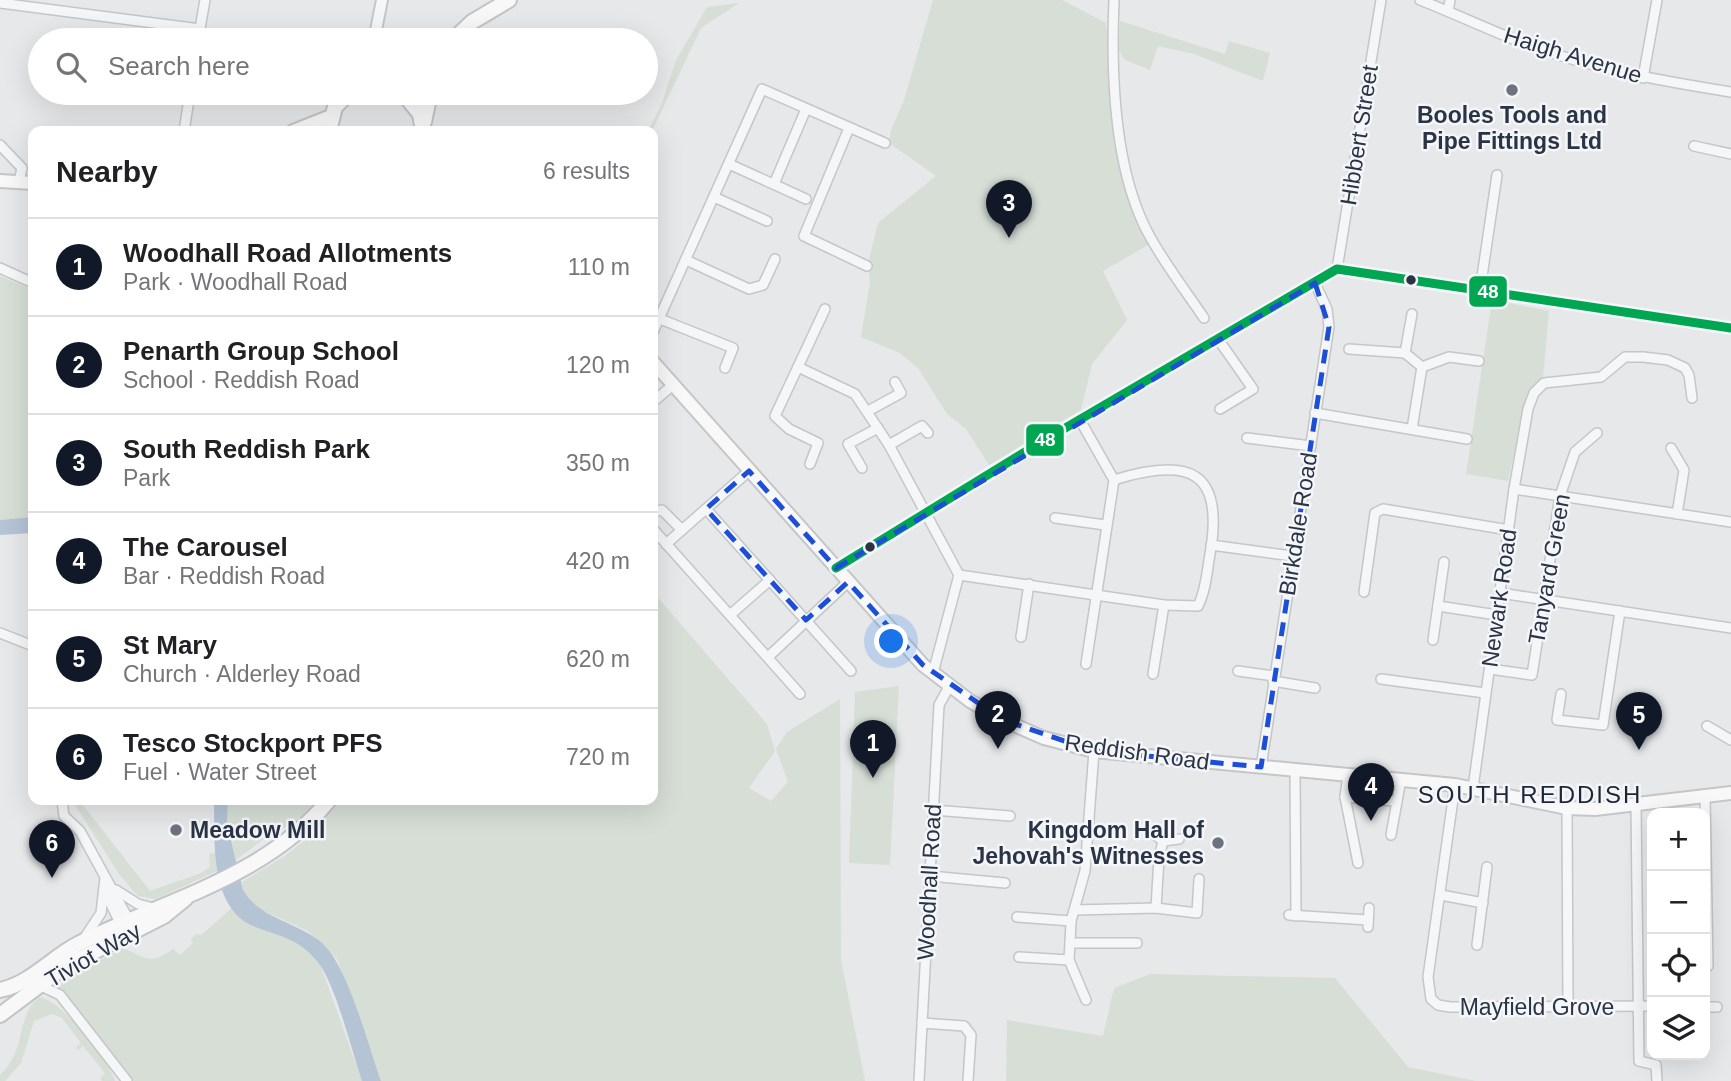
<!DOCTYPE html>
<html lang="en">
<head>
<meta charset="utf-8">
<style>
	body { margin:0; font-family:Arial,sans-serif; background:#f2f2f2; color:#202124 }
	.controls { position:absolute; right:21px; bottom:21px; display:grid; overflow:hidden; border-radius:14px; box-shadow:0 7px 28px #0002 }
	.controls button { width:63px; height:63px; display:grid; place-items:center; padding:0; border:0; border-bottom:2px solid #e0e0e0; background:#fff; color:#202124; font:35px sans-serif }
	.you { position:absolute; left:892px; top:642px; width:24px; height:24px; margin:-18px; border:5px solid #fff; border-radius:50%; background:#1a73e8; box-shadow:0 0 0 10px #1a73e833 }
	.badge { display:grid; place-items:center; width:46px; height:46px; border-radius:50%; background:#111827; color:#fff; font-size:23px; font-weight:700 }
	.pin { position:absolute; translate:-50% -58px; filter:drop-shadow(0 2px 4px #0008) }
	.pin::after { content:''; position:absolute; top:37px; width:24px; height:21px; background:inherit; clip-path:polygon(0 0,100% 0,50% 100%) }
	.list { margin:0; padding:0; list-style:none }
	h2 { display:flex; justify-content:space-between; align-items:center; height:91px; margin:0; padding:0 28px; font-size:30px }
	h2 small { font-size:23px; font-weight:400; color:#757577 }
	.list li { display:grid; grid-template-columns:46px 1fr auto; gap:21px; align-items:center; box-sizing:border-box; height:98px; padding:0 28px; border-top:2px solid #e0e0e0 }
	.list b { display:block; font-size:26px; white-space:nowrap }
	.list p { margin:0; font-size:23px; white-space:nowrap; color:#757577 }
	.list em { font-size:23px; font-style:normal; color:#757577 }
	.icon { flex:none; width:38px; height:38px; fill:none; stroke:currentColor; stroke-width:2; stroke-linecap:round; stroke-linejoin:round }
	.map { position:relative; flex:none; width:1731px; height:1081px; overflow:hidden }
	.search { position:absolute; background:#fff; box-shadow:0 7px 28px #0002; left:28px; top:28px; width:630px; height:77px; display:flex; align-items:center; gap:18px; box-sizing:border-box; padding:0 24px; border-radius:38px; color:#757577; font-size:26px }
	.panel { position:absolute; background:#fff; box-shadow:0 7px 28px #0002; left:28px; top:126px; width:630px; height:679px; border-radius:14px }
	.map>svg:first-child { display:block }
</style>
</head>
<body>
<div class="map">
<svg width="1731" height="1081" viewBox="0 0 1731 1081">
	<rect width="100%" height="100%" fill="#e6e8ea"/>
	<g fill="#d6ded6">
		<path d="M933 0H1062L1106 23 1124 185 1148 245 1103 271 1127 320 1092 364 1081 410 989 465 966 429 947 414 918 368 900 353 861 337 870 282 868 264 878 223 936 176 889 143 891 130 904 100Z"/>
		<path d="M739 3 701 28 652 131H648L662 103 676 60 707 7Z"/>
		<path d="M1120 21 1225 54 1229 41 1270 53 1263 81 1194 54 1158 46 1150 70 1125 60 1119 50Z"/>
		<path d="M0 276 33 290V517L0 520Z"/>
		<path d="M1492 300 1549 311 1543 377 1527 394 1508 481 1466 474Z"/>
		<path d="M653 592 767 724 775 751 749 788 771 801 788 782 776 749 787 732 840 699 841 960 865 1081H381L337 959 308 931 257 908 243 890 242 882 285 856 307 838 304 835 312 829 311 826 336 800H653Z"/>
		<path d="M899 686 890 865 849 863 855 692Z"/>
		<path d="M72 800H79L150 891 201 873 210 867 209 854 216 852 219 870 156 899 138 896 119 874Z"/>
		<path d="M228 800H322L298 823 274 831 236 860 227 824Z"/>
		<path d="M232 908 251 925 300 943 320 964 362 1081H131L65 995 56 988 70 976 122 948C145 956 148 967 173 949L180 955 193 943 191 939 196 934 201 935Z"/>
		<path d="M1150 974 1335 978 1408 1067 1476 1081H1006L1007 1020 1103 1036 1114 988Z"/>
		<path d="M40 997C61 1000 109 1061 115 1081H102L100 1078 105 1073 83 1046 78 1050 76 1047 81 1043 62 1018 52 1014 34 1021 21 1063 5 1081H0V1075C28 1049 15 1015 40 997Z"/>
	</g>
	<g fill="#b4c4d5">
		<path d="M33 517V533L0 535V520Z"/>
		<path d="M214 800H228L227 824 243 890C261 920 297 921 322 943 348 966 368 1045 381 1081H362C352 1052 335 982 317 961 297 937 280 937 253 926 209 907 215 839 214 800Z"/>
	</g>
	<g fill="none" stroke-linecap="round" stroke-linejoin="round">
		<defs>
			<g id="minor">
				<path d="M1114 0C1111 71 1114 169 1148 233 1164 263 1185 290 1204 318"/>
				<path d="M1420 0C1456 14 1491 31 1528 45 1594 69 1662 81 1731 92"/>
				<path d="M0 3 200 29"/>
				<path d="M1448 11 1450 0"/>
				<path d="M198 40 205 0"/>
				<path d="M1643 78 1657 0"/>
				<path d="M849 128 804 236 867 266"/>
				<path d="M184 131 190 93"/>
				<path d="M0 145 22 168 19 182"/>
				<path d="M1694 146 1731 154"/>
				<path d="M729 164 806 199"/>
				<path d="M774 184 806 109"/>
				<path d="M714 197 767 221"/>
				<path d="M686 260 749 289 763 285 775 259"/>
				<path d="M0 268 33 283"/>
				<path d="M1337 269 1381 0"/>
				<path d="M1480 290 1497 175"/>
				<path d="M660 319 733 348 725 368"/>
				<path d="M653 332 762 89 885 143"/>
				<path d="M1218 339 1253 389 1220 409"/>
				<path d="M1349 349 1405 353 1422 367 1412 429"/>
				<path d="M1405 353 1412 314"/>
				<path d="M798 367 855 394 889 445 959 575 933 673"/>
				<path d="M1422 367 1449 357 1479 361"/>
				<path d="M653 402 674 384"/>
				<path d="M868 411 901 393 895 382"/>
				<path d="M1315 413 1467 439"/>
				<path d="M1080 420 1114 480 1086 664"/>
				<path d="M1247 438 1311 446"/>
				<path d="M889 445 922 426 928 433"/>
				<path d="M1671 448 1684 470 1677 514"/>
				<path d="M810 464 818 443 789 429 775 416 825 309"/>
				<path d="M862 468 848 444 878 428"/>
				<path d="M1514 489 1731 522"/>
				<path d="M706 509 851 671"/>
				<path d="M653 512 662 510 682 530"/>
				<path d="M1055 518 1105 525"/>
				<path d="M653 529 800 694"/>
				<path d="M666 544 749 471"/>
				<path d="M1211 545 1292 556"/>
				<path d="M836 568 1038 444 1337 269 1731 328"/>
				<path d="M959 575 1164 605 1198 606C1206 590 1207 571 1210 554 1225 469 1188 457 1114 480"/>
				<path d="M1364 592 1375 513 1383 509 1509 530"/>
				<path d="M1500 593 1731 628"/>
				<path d="M1438 606 1497 615"/>
				<path d="M730 615 770 580"/>
				<path d="M0 633 33 646"/>
				<path d="M1021 637 1029 584"/>
				<path d="M1433 640 1444 562"/>
				<path d="M768 657 848 582"/>
				<path d="M1490 669 1532 675 1560 496 1575 452 1597 433"/>
				<path d="M1238 671 1274 676"/>
				<path d="M1153 674 1164 605"/>
				<path d="M1381 679 1485 693"/>
				<path d="M1273 681 1315 688"/>
				<path d="M1561 694 1557 720 1603 725 1620 611"/>
				<path d="M1707 726 1731 740"/>
				<path d="M1261 767 1329 327 1327 309 1315 283"/>
				<path d="M1295 770 1296 916"/>
				<path d="M1348 775 1345 797 1358 863"/>
				<path d="M1455 785 1428 977 1431 999 1438 1005 1450 1007 1652 1006"/>
				<path d="M1473 788 1514 489 1528 409 1534 393 1544 383 1601 377 1625 357H1643L1668 360 1685 368 1689 375 1692 398"/>
				<path d="M1705 796 1708 966"/>
				<path d="M1345 797 1395 801"/>
				<path d="M62 800 64 816 80 831 131 924"/>
				<path d="M1636 806 1639 1061 1656 1065 1657 1081"/>
				<path d="M1567 808 1568 1008"/>
				<path d="M933 810 1010 816"/>
				<path d="M1153 833 1163 841 1159 858 1156 908"/>
				<path d="M1391 835 1401 779"/>
				<path d="M1163 841 1179 839"/>
				<path d="M930 876 1005 883"/>
				<path d="M116 890 138 904 153 908"/>
				<path d="M105 892 122 927"/>
				<path d="M1441 895 1483 903"/>
				<path d="M1075 910 1156 908 1197 913 1199 879"/>
				<path d="M1289 915 1368 920"/>
				<path d="M1017 917 1071 921"/>
				<path d="M1368 927 1369 908"/>
				<path d="M85 937 101 913 105 878"/>
				<path d="M1070 943H1137"/>
				<path d="M1477 945 1487 867"/>
				<path d="M1019 957 1069 960"/>
				<path d="M39 985 60 995 127 1081"/>
				<path d="M1086 1000 1069 960 1070 943 1071 921 1085 871 1094 751"/>
				<path d="M1705 1007H1717"/>
				<path d="M922 1023 964 1026 971 1035 968 1081"/>
				<path d="M919 1081 939 705 950 685"/>
			</g>
			<path id="tertiary" d="M374 40 382 0"/>
			<g id="secondary">
				<path d="M293 131 331 116"/>
				<path d="M0 181 33 183"/>
				<path d="M653 362 923 665 970 701 1003 720 1044 738 1094 751 1455 785 1567 808 1595 809 1731 793"/>
			</g>
			<g id="primary">
				<path d="M453 40 472 22 509 0"/>
				<path d="M403 93 420 114 423 131"/>
				<path d="M424 122 430 93"/>
				<path d="M329 131 335 107 349 93"/>
				<path d="M0 990C30 984 51 958 78 944 164 900 265 878 329 800"/>
				<path d="M0 1015 64 967 164 916 186 898"/>
			</g>
		</defs>
		<use href="#minor" stroke="#c4c6c8" stroke-width="12"/>
		<use href="#tertiary" stroke="#c4c6c8" stroke-width="14"/>
		<use href="#secondary" stroke="#c4c6c8" stroke-width="16"/>
		<use href="#primary" stroke="#c2c5c8" stroke-width="18"/>
		<use href="#minor" stroke="#f5f6f7" stroke-width="9"/>
		<use href="#tertiary" stroke="#f5f6f7" stroke-width="10"/>
		<use href="#secondary" stroke="#f8f8f8" stroke-width="12"/>
		<use href="#primary" stroke="#f8f8f8" stroke-width="14"/>
		<defs>
			<path id="bus-1" d="M836 568 1038 444 1337 269 1731 328"/>
		</defs>
		<use href="#bus-1" stroke="#f4f6f9" stroke-width="14"/>
		<use href="#bus-1" stroke="#00a651" stroke-width="9"/>
	</g>
	<path fill="none" stroke="#1d4ed8" stroke-width="5" stroke-dasharray="14 9" stroke-linejoin="round" d="M1315 283 1329 327 1261 767 1094 751 1003 720 923 665 848 582 806 620 706 509 749 471 836 568Z"/>
	<g fill="#6c737f" stroke="#f4f6f9" stroke-width="2.5">
		<circle cx="1512" cy="90" r="7"/>
		<circle cx="176" cy="830" r="7"/>
		<circle cx="1218" cy="843" r="7"/>
	</g>
	<g fill="#2b3445" stroke="#f4f6f9" stroke-width="2.5">
		<circle cx="1411" cy="280" r="6"/>
		<circle cx="870" cy="547" r="6"/>
	</g>
	<g text-anchor="middle" stroke-width="5" stroke-linejoin="round" paint-order="stroke">
		<g font-size="23" fill="#2b3445" stroke="#f4f6f9">
			<text transform="translate(1573 55) rotate(17)" y="8">Haigh Avenue</text>
			<text transform="translate(1359 135) rotate(-81)" y="8">Hibbert Street</text>
			<text transform="translate(1298 524) rotate(-81)" y="8">Birkdale Road</text>
			<text transform="translate(1549 569) rotate(-80)" y="8">Tanyard Green</text>
			<text transform="translate(1499 598) rotate(-82)" y="8">Newark Road</text>
			<text transform="translate(1137 752) rotate(8)" y="8">Reddish Road</text>
			<text transform="translate(929 882) rotate(-87)" y="8">Woodhall Road</text>
			<text transform="translate(93 955) rotate(-30)" y="8">Tiviot Way</text>
			<text x="1537" y="1015">Mayfield Grove</text>
		</g>
		<g font-size="23" font-weight="bold" fill="#2b3445" stroke="#f4f6f9">
			<text x="1512" y="123">Booles Tools and<tspan x="1512" dy="26">Pipe Fittings Ltd</tspan></text>
			<text x="190" y="838" text-anchor="start">Meadow Mill</text>
			<text x="1204" y="838" text-anchor="end">Kingdom Hall of<tspan x="1204" dy="26">Jehovah's Witnesses</tspan></text>
		</g>
		<g font-size="24" letter-spacing="2" fill="#1d2536" stroke="#f4f6f9">
			<text x="1530" y="803">SOUTH REDDISH</text>
		</g>
	</g>
	<g stroke="#f4f6f9" stroke-width="2.5">
		<rect x="1468" y="275" width="40" height="33" rx="7" fill="#00a651"/>
		<rect x="1025" y="423" width="40" height="34" rx="7" fill="#00a651"/>
	</g>
	<g font-size="19" text-anchor="middle" font-weight="bold" fill="#fff">
		<text x="1488" y="298">48</text>
		<text x="1045" y="446">48</text>
	</g>
</svg>
<div class="controls">
<button>+</button>
<button>−</button>
<button><svg class="icon" aria-label="locate" viewBox="0 0 24 24"><circle cx="12" cy="12" r="6"/><path d="M12 2v4M12 18v4M2 12h4M18 12h4"/></svg></button>
<button><svg class="icon" aria-label="layers" viewBox="0 0 24 24"><path d="M12 4l9 5-9 5-9-5zM3 14l9 5 9-5"/></svg></button>
</div>
<div class="you"></div>
<div class="pin badge" style="left:873px;top:778px">1</div>
<div class="pin badge" style="left:998px;top:749px">2</div>
<div class="pin badge" style="left:1009px;top:238px">3</div>
<div class="pin badge" style="left:1371px;top:821px">4</div>
<div class="pin badge" style="left:1639px;top:750px">5</div>
<div class="pin badge" style="left:52px;top:878px">6</div>
<div class="search"><svg class="icon" aria-label="search" viewBox="0 0 24 24"><circle cx="10" cy="10" r="6"/><path d="M15 15l6 6"/></svg>Search here</div>
<section class="panel">
<h2>Nearby<small>6 results</small></h2>
<ul class="list">
<li><span class="badge">1</span><div><b>Woodhall Road Allotments</b><p>Park · Woodhall Road</p></div><em>110 m</em></li>
<li><span class="badge">2</span><div><b>Penarth Group School</b><p>School · Reddish Road</p></div><em>120 m</em></li>
<li><span class="badge">3</span><div><b>South Reddish Park</b><p>Park</p></div><em>350 m</em></li>
<li><span class="badge">4</span><div><b>The Carousel</b><p>Bar · Reddish Road</p></div><em>420 m</em></li>
<li><span class="badge">5</span><div><b>St Mary</b><p>Church · Alderley Road</p></div><em>620 m</em></li>
<li><span class="badge">6</span><div><b>Tesco Stockport PFS</b><p>Fuel · Water Street</p></div><em>720 m</em></li>
</ul>
</section>
</div>
</body>
</html>
